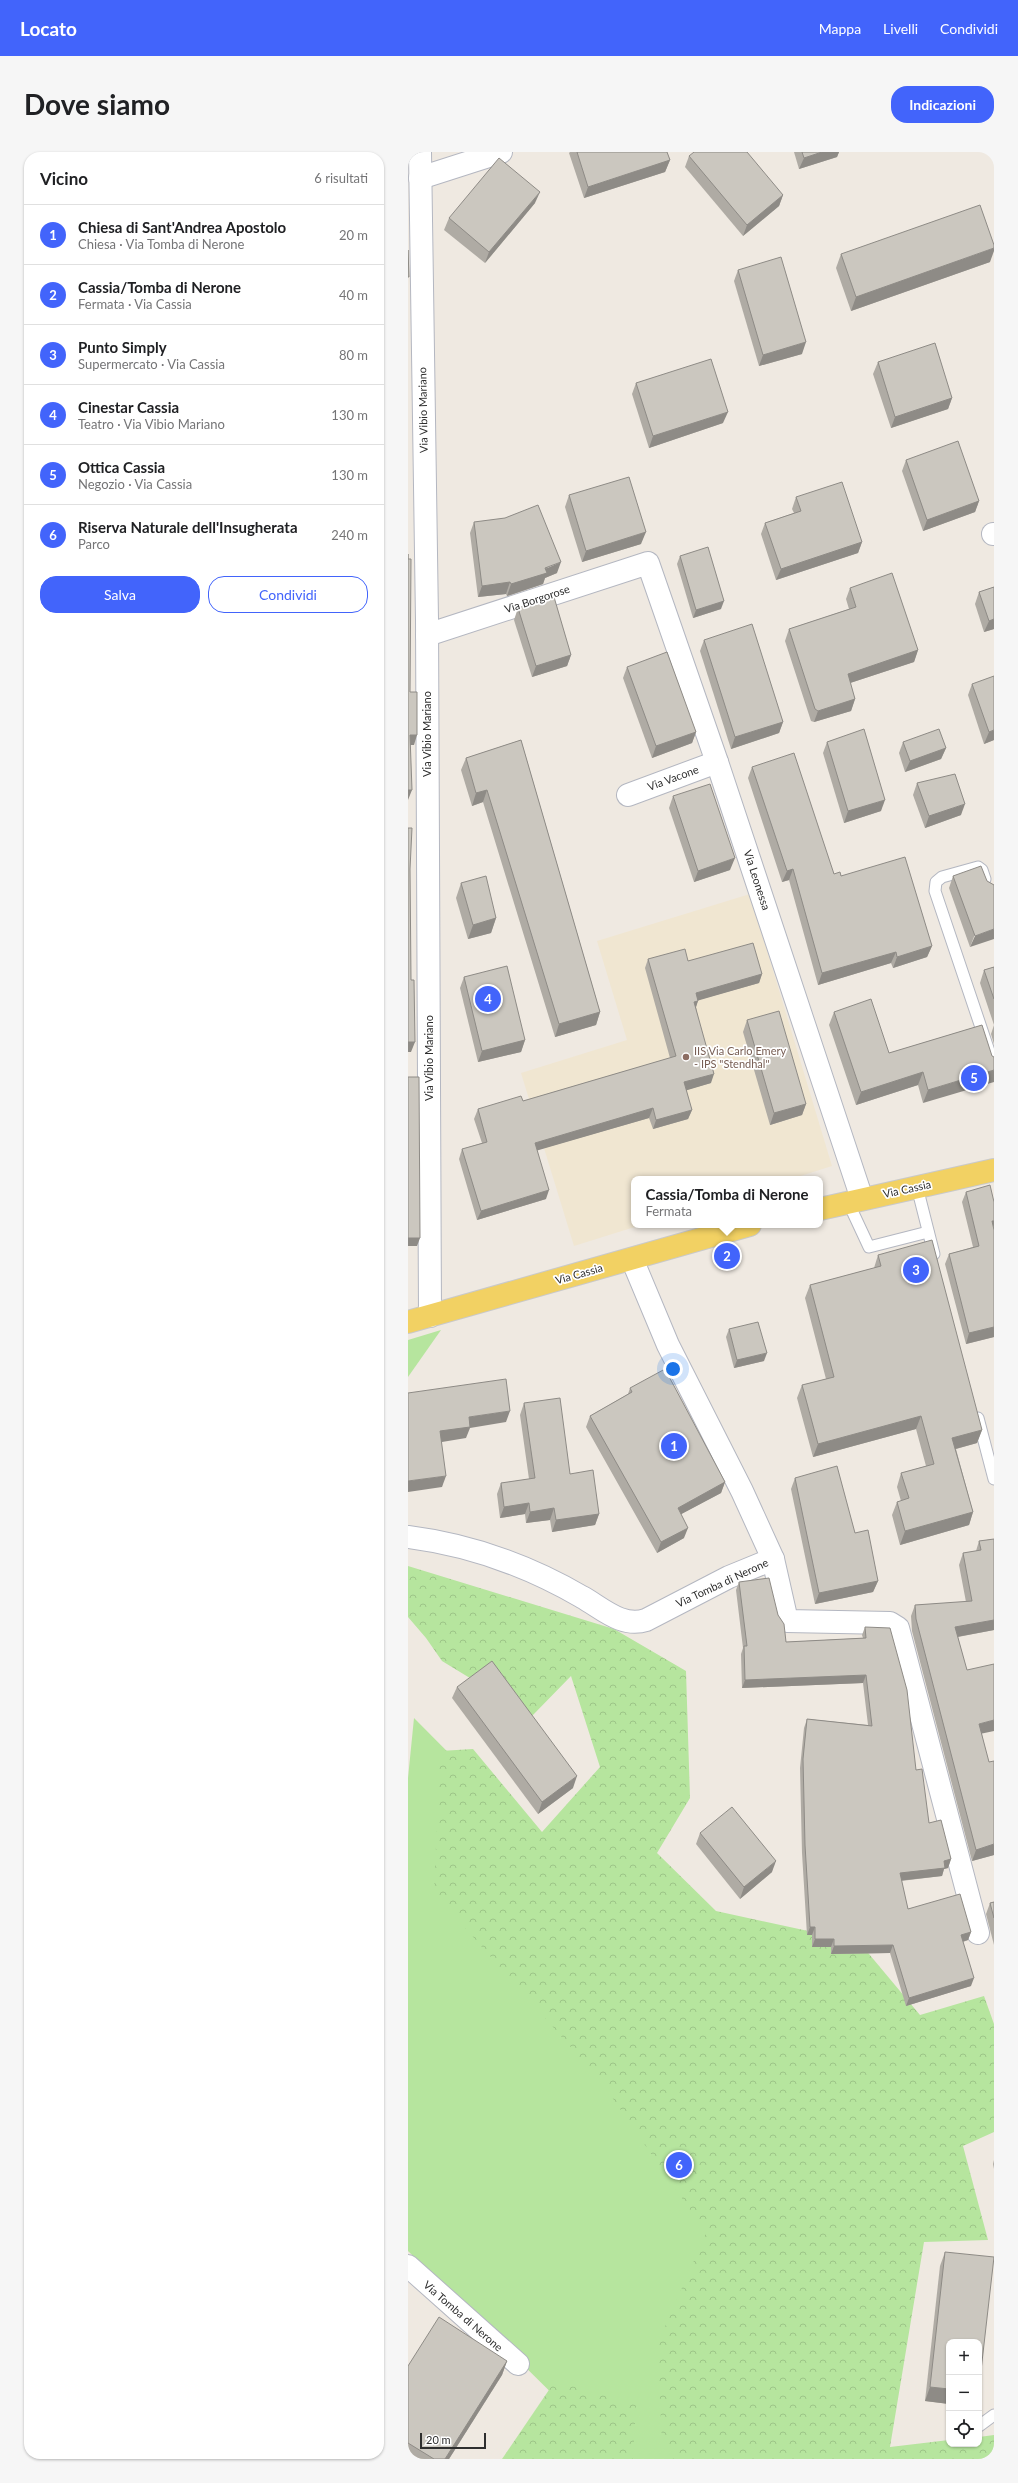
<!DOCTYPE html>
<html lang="it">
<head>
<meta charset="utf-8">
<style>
	body { margin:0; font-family:Lato,sans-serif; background:#f6f6f6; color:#202124 }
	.controls { position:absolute; right:12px; bottom:12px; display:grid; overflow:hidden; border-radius:8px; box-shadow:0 1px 3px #0004 }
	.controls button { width:36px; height:36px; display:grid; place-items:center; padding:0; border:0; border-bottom:1px solid #e0e0e0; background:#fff; color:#202124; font:20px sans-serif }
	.scale { position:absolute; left:12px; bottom:10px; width:66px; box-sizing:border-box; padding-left:4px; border:2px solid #2e2e2e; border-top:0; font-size:11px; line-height:14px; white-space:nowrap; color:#2e2e2e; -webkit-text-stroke:3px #fff; paint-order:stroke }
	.you { position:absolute; left:265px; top:1217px; width:14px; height:14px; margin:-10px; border:3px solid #fff; border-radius:50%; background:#1a73e8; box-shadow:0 0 0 6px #1a73e833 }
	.badge { display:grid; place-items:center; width:26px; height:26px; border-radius:50%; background:#4264fb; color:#fff; font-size:13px; font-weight:700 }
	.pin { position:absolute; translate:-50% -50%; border:2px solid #fff; box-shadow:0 1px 4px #0006 }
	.popup { position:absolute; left:223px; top:1024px; width:192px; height:52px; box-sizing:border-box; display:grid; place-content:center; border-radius:8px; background:#fff; filter:drop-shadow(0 1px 3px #0005); font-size:13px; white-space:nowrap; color:#757577 }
	.popup b { font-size:15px; color:#202124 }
	.popup::after { content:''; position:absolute; left:50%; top:100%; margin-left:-8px; border:8px solid transparent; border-top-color:#fff }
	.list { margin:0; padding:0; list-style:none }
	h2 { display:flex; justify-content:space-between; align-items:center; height:52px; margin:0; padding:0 16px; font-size:17px }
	h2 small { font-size:13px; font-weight:400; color:#757577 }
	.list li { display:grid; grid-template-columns:26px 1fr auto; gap:12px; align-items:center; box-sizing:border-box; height:60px; padding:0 16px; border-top:1px solid #e0e0e0 }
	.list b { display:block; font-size:15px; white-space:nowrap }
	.list p { margin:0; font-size:13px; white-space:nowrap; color:#757577 }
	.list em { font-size:13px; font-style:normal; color:#757577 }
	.actions { display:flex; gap:8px; padding:12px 16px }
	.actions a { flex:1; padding:9px 0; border:1px solid #4264fb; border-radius:16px; text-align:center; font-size:14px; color:#4264fb }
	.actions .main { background:#4264fb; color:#fff }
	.icon { flex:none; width:22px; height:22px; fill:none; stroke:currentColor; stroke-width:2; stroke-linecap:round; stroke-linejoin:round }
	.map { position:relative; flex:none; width:586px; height:2307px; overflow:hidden; border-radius:16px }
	header { display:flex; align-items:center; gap:24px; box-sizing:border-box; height:56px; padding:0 20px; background:#4264fb; color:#fff }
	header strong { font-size:19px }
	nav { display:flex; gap:22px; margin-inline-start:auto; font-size:14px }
	.intro { display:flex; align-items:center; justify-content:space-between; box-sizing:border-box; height:96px; padding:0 24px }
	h1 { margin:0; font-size:28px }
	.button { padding:10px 18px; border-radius:16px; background:#4264fb; color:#fff; font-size:14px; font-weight:700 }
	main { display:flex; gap:24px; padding:0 24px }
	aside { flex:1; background:#fff; border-radius:16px; box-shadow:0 1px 3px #0004 }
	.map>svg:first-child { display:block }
</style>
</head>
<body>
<header>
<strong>Locato</strong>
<nav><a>Mappa</a><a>Livelli</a><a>Condividi</a></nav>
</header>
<div class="intro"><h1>Dove siamo</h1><a class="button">Indicazioni</a></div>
<main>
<aside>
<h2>Vicino<small>6 risultati</small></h2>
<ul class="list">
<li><span class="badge">1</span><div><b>Chiesa di Sant'Andrea Apostolo</b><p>Chiesa · Via Tomba di Nerone</p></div><em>20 m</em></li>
<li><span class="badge">2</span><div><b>Cassia/Tomba di Nerone</b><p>Fermata · Via Cassia</p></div><em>40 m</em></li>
<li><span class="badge">3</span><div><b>Punto Simply</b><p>Supermercato · Via Cassia</p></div><em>80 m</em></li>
<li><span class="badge">4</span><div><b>Cinestar Cassia</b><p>Teatro · Via Vibio Mariano</p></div><em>130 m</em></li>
<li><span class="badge">5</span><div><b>Ottica Cassia</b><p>Negozio · Via Cassia</p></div><em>130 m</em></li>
<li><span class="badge">6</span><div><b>Riserva Naturale dell'Insugherata</b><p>Parco</p></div><em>240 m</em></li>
</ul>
<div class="actions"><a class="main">Salva</a><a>Condividi</a></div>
</aside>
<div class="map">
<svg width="586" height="2307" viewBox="0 0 586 2307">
	<defs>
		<pattern id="forest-crowns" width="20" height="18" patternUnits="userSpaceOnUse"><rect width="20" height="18" fill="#b6e59e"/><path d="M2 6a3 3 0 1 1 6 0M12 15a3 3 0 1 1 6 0" fill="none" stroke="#9dc588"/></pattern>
	</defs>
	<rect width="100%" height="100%" fill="#efe9e1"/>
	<path fill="#f0e6d1" d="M342 742 424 1014 383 1027H226V1073H233L166 1094 113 921 219 888 189 789Z"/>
	<g fill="#b6e59e">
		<path d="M33 1178 0 1225V1188Z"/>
		<path d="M6 1566 151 1712 428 2307H146L182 2279 0 2099V1626Z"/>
	</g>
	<g fill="url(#forest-crowns)">
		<path d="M0 1414 206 1477 278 1519 282 1646 249 1701 308 1759 451 1790 512 1863 576 1844 586 1872V1980L555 1994 580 2088 516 2090 482 2295 541 2288V2292H571V2285L586 2283V2307H265L254 2289 249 2193 298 2081 192 1928 26 1741 32 1599 65 1597 134 1680 192 1615 163 1524 124 1564 34 1509 18 1486 0 1465Z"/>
		<path d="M147 2229 228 2253 225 2307H94Z"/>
	</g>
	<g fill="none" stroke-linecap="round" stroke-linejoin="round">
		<defs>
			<g id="service">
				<path d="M577 727 574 718 570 715 534 725 528 730 527 739 586 914"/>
				<path d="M509 1035 526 1102"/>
				<path d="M440 1050 461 1095 520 1080"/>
				<path d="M570 1266 586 1327"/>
				<path d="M571 2274 586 2263"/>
			</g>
			<g id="minor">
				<path d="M12 0 19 468 22 1164"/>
				<path d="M12 26 93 0"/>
				<path d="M585 382H586"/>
				<path d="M19 483 240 411 309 610 454 1047"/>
				<path d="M220 643 309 610"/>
				<path d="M0 1385C63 1393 119 1413 174 1445 194 1456 214 1476 238 1468L321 1425 365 1407 334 1339 260 1193 224 1107"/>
				<path d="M365 1407 379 1469 482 1471 490 1476 570 1781"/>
				<path d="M0 2114 110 2212"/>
			</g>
			<g id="primary">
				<path d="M412 1057 586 1018"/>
				<path d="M0 1170 342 1073"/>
			</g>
		</defs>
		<use href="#service" stroke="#b4b7c1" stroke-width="13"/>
		<use href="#minor" stroke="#b4b7c1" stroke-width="24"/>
		<use href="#primary" stroke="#c9c9c9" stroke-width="24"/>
		<use href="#service" stroke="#fff" stroke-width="11"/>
		<use href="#minor" stroke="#fff" stroke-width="22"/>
		<use href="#primary" stroke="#f2d163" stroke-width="22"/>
	</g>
	<g fill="#afaba4">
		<path d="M162 0H259L262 8 257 20 176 46 161 1Z"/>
		<path d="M386 0H431L429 5 391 17Z"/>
		<path d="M281 4 375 43 371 54 335 84 277 15Z"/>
		<path d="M127 51 77 111 36 78 41 66Z"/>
		<path d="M433 102 582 110 443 159 428 116Z"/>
		<path d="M330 118 394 202 351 214 326 129Z"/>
		<path d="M470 210 544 246 540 257 483 276 465 222Z"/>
		<path d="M228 231 315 271 241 296 224 242Z"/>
		<path d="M498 308 571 349 567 360 515 379 494 319Z"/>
		<path d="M161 343 233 392 174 410 157 355Z"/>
		<path d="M388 345 454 390 450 401 368 428 353 382 357 371 386 361 384 357Z"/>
		<path d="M66 370 149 421 137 426 135 432 99 444 98 442 70 445 62 381Z"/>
		<path d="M272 404 313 457 285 466 269 412Z"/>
		<path d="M586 435V477L576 480 567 452 571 440Z"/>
		<path d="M442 436 510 498 506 510 442 531 447 547 443 559 406 570 403 569 377 489 381 477 441 457 438 447Z"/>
		<path d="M110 456 163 503 159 514 124 525 106 468Z"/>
		<path d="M296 488 375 570 371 581 323 597 292 499Z"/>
		<path d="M219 515 288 580 284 591 244 606 215 526Z"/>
		<path d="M564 532 586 588 576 592 560 543Z"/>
		<path d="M113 588 192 860 188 873 147 885 75 650 64 654 53 618 58 606Z"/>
		<path d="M419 590 473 659 436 671 415 601Z"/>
		<path d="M495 590 538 596 533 607 497 620 491 601Z"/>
		<path d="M344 615 426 722 433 724 524 794 519 805 485 816 483 811 410 833 381 728 374 730 340 626Z"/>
		<path d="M509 631 553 663 517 676 505 643Z"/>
		<path d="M265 644 322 718 286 730 261 656Z"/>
		<path d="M545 724 579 729 586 733 562 795 541 736Z"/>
		<path d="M53 731 88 766 83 781 60 787 48 746Z"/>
		<path d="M240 807 280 809 354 822 351 831 290 848 288 855 303 931 278 938 284 958 280 967 245 977 241 966 129 998 138 1047 69 1068 51 1007 54 997 74 991 66 967 70 957 115 949 262 906 237 816Z"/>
		<path d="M586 815V892L583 882 586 873 572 831 576 818Z"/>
		<path d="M56 825 117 888 113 900 70 910 52 836Z"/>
		<path d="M426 860 481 901 574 873 515 951 510 933 448 953 421 873Z"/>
		<path d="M339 868 398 952 394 963 362 973 335 880Z"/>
		<path d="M558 1040 586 1050V1185L558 1192 537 1112 541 1102 565 1095 554 1050Z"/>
		<path d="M470 1103 574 1278 569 1291 548 1297 565 1360 561 1373 492 1393 484 1363 489 1350 493 1349 489 1335 493 1321 518 1314 508 1277 405 1305 389 1246 394 1233 418 1227 397 1146 402 1133 466 1116Z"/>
		<path d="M321 1177 356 1209 326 1216 318 1185Z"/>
		<path d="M222 1236 317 1330 313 1341 273 1362 276 1386 249 1401 178 1275 182 1264 220 1242Z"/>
		<path d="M116 1251 162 1322 191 1362 187 1373 144 1380 142 1368 118 1371 117 1362 92 1366 89 1342 93 1331 121 1327 112 1263Z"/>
		<path d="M387 1326 447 1381 470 1429 465 1440 407 1452 383 1337Z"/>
		<path d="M586 1387V1478L550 1485 574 1582 586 1703 564 1709 504 1479 503 1464 507 1453 558 1450 551 1413 555 1401 568 1399 571 1389Z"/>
		<path d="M331 1430 370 1463 378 1490 455 1486 454 1483 457 1475 508 1618 521 1671 543 1707 540 1716 536 1717 534 1724 493 1729 500 1757 563 1780 560 1788 555 1790 563 1834 498 1854 482 1801 423 1802V1795H404V1783H399L394 1701 392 1616 396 1576 399 1567 460 1573 455 1531 334 1536 333 1502 335 1496 328 1438Z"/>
		<path d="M49 1535 165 1636 130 1662 44 1546Z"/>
		<path d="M292 1681 364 1720 332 1747 288 1692Z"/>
		<path d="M586 1750V1793L578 1762 582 1751Z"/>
		<path d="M586 2008V2017L585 2012Z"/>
		<path d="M537 2100 541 2190V2252L517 2249 532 2114Z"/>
		<path d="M99 2209 94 2223 41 2307H0V2214Z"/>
	</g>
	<g fill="#8e8b86">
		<path d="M414 0H431L429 5 391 17 396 6Z"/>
		<path d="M262 8 257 20 176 46 180 35Z"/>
		<path d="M132 40 127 51 77 111 81 100Z"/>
		<path d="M375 43 371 54 335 84 339 73Z"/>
		<path d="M586 96V99L582 110 443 159 448 145Z"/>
		<path d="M398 190 394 202 351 214 355 203Z"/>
		<path d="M544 246 540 257 483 276 487 265Z"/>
		<path d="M320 260 315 271 241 296 245 284Z"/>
		<path d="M571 349 567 360 515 379 519 368Z"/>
		<path d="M238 380 233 392 174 410 178 399Z"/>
		<path d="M454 390 450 401 368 428 373 417Z"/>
		<path d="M153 410 149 421 137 426 135 432 99 444 103 432Z"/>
		<path d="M102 430 98 442 70 445 74 434Z"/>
		<path d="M316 449 313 457 285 466 288 458Z"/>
		<path d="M586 467V477L576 480 581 469Z"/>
		<path d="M510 498 506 510 436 533 440 522Z"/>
		<path d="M163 503 159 514 124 525 128 514Z"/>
		<path d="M447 547 443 559 406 570 410 559Z"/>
		<path d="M375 570 371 581 323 597 327 585Z"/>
		<path d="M586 578V588L576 592 581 580Z"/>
		<path d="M288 580 284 591 244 606 248 594Z"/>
		<path d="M2 583H9L6 593H0Z"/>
		<path d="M538 596 533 607 497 620 502 609Z"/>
		<path d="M0 638H4L0 648Z"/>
		<path d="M79 638 75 650 64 654 68 641Z"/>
		<path d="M477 648 473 659 436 671 440 659Z"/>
		<path d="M557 652 553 663 517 676 521 664Z"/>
		<path d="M327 706 322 718 286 730 290 719Z"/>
		<path d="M385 717 381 728 374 730 379 719Z"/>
		<path d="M88 766 83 781 60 787 65 773Z"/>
		<path d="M586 777V787L562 795 567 784Z"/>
		<path d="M524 794 519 805 485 816 489 805Z"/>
		<path d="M488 800 483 811 410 833 414 821Z"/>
		<path d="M354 822 351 831 285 850 288 841Z"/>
		<path d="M290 849 287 858 286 850Z"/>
		<path d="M192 860 188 873 147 885 151 872Z"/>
		<path d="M117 888 113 900 70 910 74 899Z"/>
		<path d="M0 890H7L3 900H0Z"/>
		<path d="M586 918V930L515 951 520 938Z"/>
		<path d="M515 920 510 933 448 953 453 940Z"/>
		<path d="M306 922 303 931 273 940 276 930Z"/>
		<path d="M398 952 394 963 362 973 366 961Z"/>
		<path d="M245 956 241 966 124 1000 127 991Z"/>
		<path d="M284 958 280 967 245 977 248 968Z"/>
		<path d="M141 1038 138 1047 69 1068 73 1059Z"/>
		<path d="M584 1069H586V1078Z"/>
		<path d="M0 1086H12L9 1094H0Z"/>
		<path d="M586 1175V1185L558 1192 561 1181Z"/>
		<path d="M359 1201 356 1209 326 1216 329 1208Z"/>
		<path d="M102 1259 98 1270 62 1276 58 1286 28 1291 32 1279 61 1265Z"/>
		<path d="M513 1264 508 1277 405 1305 410 1292Z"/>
		<path d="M574 1278 569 1291 540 1299 544 1286Z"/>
		<path d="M38 1324 34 1335 0 1340V1329Z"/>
		<path d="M317 1330 313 1341 266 1366 270 1356Z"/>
		<path d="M121 1351 117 1362 92 1366 96 1355Z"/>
		<path d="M146 1356 142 1368 118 1371 122 1360Z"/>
		<path d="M565 1360 561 1373 492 1393 497 1379Z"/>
		<path d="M191 1362 187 1373 144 1380 148 1368Z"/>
		<path d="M280 1376 276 1386 249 1401 253 1390Z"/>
		<path d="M470 1429 465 1440 407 1452 411 1441Z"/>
		<path d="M586 1468V1478L543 1486 547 1475Z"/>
		<path d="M458 1523 455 1531 334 1536 337 1528Z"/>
		<path d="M586 1568V1579L567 1583 571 1572Z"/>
		<path d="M169 1624 165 1636 130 1662 134 1650Z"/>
		<path d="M586 1692V1703L564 1709 568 1698Z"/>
		<path d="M543 1707 540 1716 536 1717 534 1724 489 1729 492 1721Z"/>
		<path d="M368 1709 364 1720 332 1747 336 1735Z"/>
		<path d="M402 1775H407L404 1783H399Z"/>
		<path d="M563 1780 560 1788 550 1791 553 1783Z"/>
		<path d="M407 1787H426L423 1795H404Z"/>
		<path d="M485 1793 482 1801 423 1802 426 1794Z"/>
		<path d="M566 1826 563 1834 498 1854 501 1846Z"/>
		<path d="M99 2209 94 2223 41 2307H37Z"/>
		<path d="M522 2235 541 2237V2252L517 2249Z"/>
	</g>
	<g fill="#cbc7bf" stroke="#8e8b86">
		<path d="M169 0H259L262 8 180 35Z"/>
		<path d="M286 0H339L375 43 339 73 281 4Z"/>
		<path d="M394 0H414L396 6Z"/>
		<path d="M91 6 132 40 81 100 41 66Z"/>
		<path d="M572 53 586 93V96L448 145 433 102Z"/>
		<path d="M0 98 1 125H0Z"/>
		<path d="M373 105 398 190 355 203 330 118Z"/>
		<path d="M527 191 544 246 487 265 470 210Z"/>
		<path d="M303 207 320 260 245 284 228 231Z"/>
		<path d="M550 289 571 349 519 368 498 308Z"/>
		<path d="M221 325 238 380 178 399 161 343Z"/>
		<path d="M434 330 454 390 373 417 357 371 393 359 388 345Z"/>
		<path d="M130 353 153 410 137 416 139 421 103 432 102 430 74 434 66 370 97 366Z"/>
		<path d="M300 395 316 449 288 458 272 404Z"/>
		<path d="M0 402V407H3L2 540H9V583H2L4 638H0Z"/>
		<path d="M484 421 510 498 440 522 447 547 410 559 407 557 381 477 448 455 442 436Z"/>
		<path d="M586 435V467L581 469 571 440Z"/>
		<path d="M146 445 163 503 128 514 110 456Z"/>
		<path d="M344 472 375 570 327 585 296 488Z"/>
		<path d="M259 500 288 580 248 594 219 515Z"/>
		<path d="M586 524V578L581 580 564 532Z"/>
		<path d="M456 577 477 648 440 659 419 590Z"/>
		<path d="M531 577 538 596 502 609 495 590Z"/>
		<path d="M113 588 192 860 151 872 79 638 68 641 58 606Z"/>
		<path d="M386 601 426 722 432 720 433 724 497 705 524 794 489 805 488 800 414 821 385 717 379 719 344 615Z"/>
		<path d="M547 622 557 652 521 664 509 631Z"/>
		<path d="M302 632 327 706 290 719 265 644Z"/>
		<path d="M0 676H4L2 717 3 828H6L7 890H0Z"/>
		<path d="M573 714 579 729 586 733V777L567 784 545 724Z"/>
		<path d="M78 724 88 766 65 773 53 731Z"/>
		<path d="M345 791 354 822 288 841 290 849 286 850 306 922 276 930 284 958 248 968 245 956 127 991 141 1038 73 1059 54 997 79 990 70 957 113 944 115 949 268 904 240 807 277 797 280 809Z"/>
		<path d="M99 814 117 888 74 899 56 825Z"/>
		<path d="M586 815V847L576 818Z"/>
		<path d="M463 847 481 901 574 873 584 904 586 905V918L520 938 515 920 453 940 426 860Z"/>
		<path d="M371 859 398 952 366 961 339 868Z"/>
		<path d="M0 925H11L12 1086H0Z"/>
		<path d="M582 1033 586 1050V1069H584L586 1078V1175L561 1181 541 1102 571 1094 558 1040Z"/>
		<path d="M524 1088 574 1278 544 1286 565 1360 497 1379 489 1350 501 1346 493 1321 526 1312 513 1264 410 1292 394 1233 426 1225 402 1133 473 1114 470 1103Z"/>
		<path d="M350 1170 359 1201 329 1208 321 1177Z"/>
		<path d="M257 1217 317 1330 270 1356 280 1376 253 1390 182 1264 224 1240 222 1236Z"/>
		<path d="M98 1227 102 1259 61 1265 62 1275 32 1279 38 1324 0 1329V1241Z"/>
		<path d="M152 1246 162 1322 185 1318 191 1362 148 1368 146 1356 122 1360 121 1351 96 1355 93 1331 127 1326 116 1251Z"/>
		<path d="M429 1314 447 1381 460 1378 470 1429 411 1441 387 1326Z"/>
		<path d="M586 1387V1468L547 1475 559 1518 586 1512V1568L571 1572 581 1610 586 1609V1692L568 1698 508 1467 507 1453 564 1449 555 1401 573 1398 571 1389Z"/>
		<path d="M361 1426 370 1463 376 1472 378 1490 458 1486 457 1475 482 1476 499 1538 508 1618 514 1617 521 1671 533 1668 543 1707 536 1709 537 1716 492 1721 500 1757 552 1742 563 1780 553 1783 566 1826 501 1846 485 1793 426 1794V1787H407V1775H402L397 1693 395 1607 399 1567 464 1574 458 1523 337 1528 336 1494H339L331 1430Z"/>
		<path d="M84 1509 169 1624 134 1650 49 1535Z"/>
		<path d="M324 1655 368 1709 336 1735 292 1681Z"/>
		<path d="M586 1750V1766L582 1751Z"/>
		<path d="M537 2100 586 2105 571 2236V2190H541V2237L522 2235Z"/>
		<path d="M31 2165 99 2209 37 2307H26L0 2291V2214Z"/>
	</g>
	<circle fill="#8d6e63" stroke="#fff" stroke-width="1.5" cx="278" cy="905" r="4"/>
	<g text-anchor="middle" stroke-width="3.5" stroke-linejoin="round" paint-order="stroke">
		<g font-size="11" fill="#2e2e2e" stroke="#fff">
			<text transform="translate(15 258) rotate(-91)" y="4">Via Vibio Mariano</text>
			<text transform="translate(129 447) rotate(-18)" y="4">Via Borgorose</text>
			<text transform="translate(19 582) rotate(-90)" y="4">Via Vibio Mariano</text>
			<text transform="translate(265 626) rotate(-20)" y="4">Via Vacone</text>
			<text transform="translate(349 728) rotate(72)" y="4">Via Leonessa</text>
			<text transform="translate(21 906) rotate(-90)" y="4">Via Vibio Mariano</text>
			<text transform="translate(499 1037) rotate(-12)" y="4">Via Cassia</text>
			<text transform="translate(171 1122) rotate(-16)" y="4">Via Cassia</text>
			<text transform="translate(314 1431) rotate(-25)" y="4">Via Tomba di Nerone</text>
			<text transform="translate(55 2164) rotate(41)" y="4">Via Tomba di Nerone</text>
		</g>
		<g font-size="11" fill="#785e54" stroke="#fff" text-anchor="start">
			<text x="286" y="903">IIS Via Carlo Emery<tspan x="286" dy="13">- IPS "Stendhal"</tspan></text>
		</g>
	</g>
</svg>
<div class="controls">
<button>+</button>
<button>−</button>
<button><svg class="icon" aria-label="locate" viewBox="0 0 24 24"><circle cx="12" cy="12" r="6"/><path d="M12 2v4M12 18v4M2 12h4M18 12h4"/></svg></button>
</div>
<div class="scale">20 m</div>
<div class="you"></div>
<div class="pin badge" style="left:266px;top:1294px">1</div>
<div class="pin badge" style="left:319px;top:1104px">2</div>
<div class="popup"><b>Cassia/Tomba di Nerone</b>Fermata</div>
<div class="pin badge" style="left:508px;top:1118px">3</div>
<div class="pin badge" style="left:80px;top:847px">4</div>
<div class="pin badge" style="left:566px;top:926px">5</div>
<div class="pin badge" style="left:271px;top:2013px">6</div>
</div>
</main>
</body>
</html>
